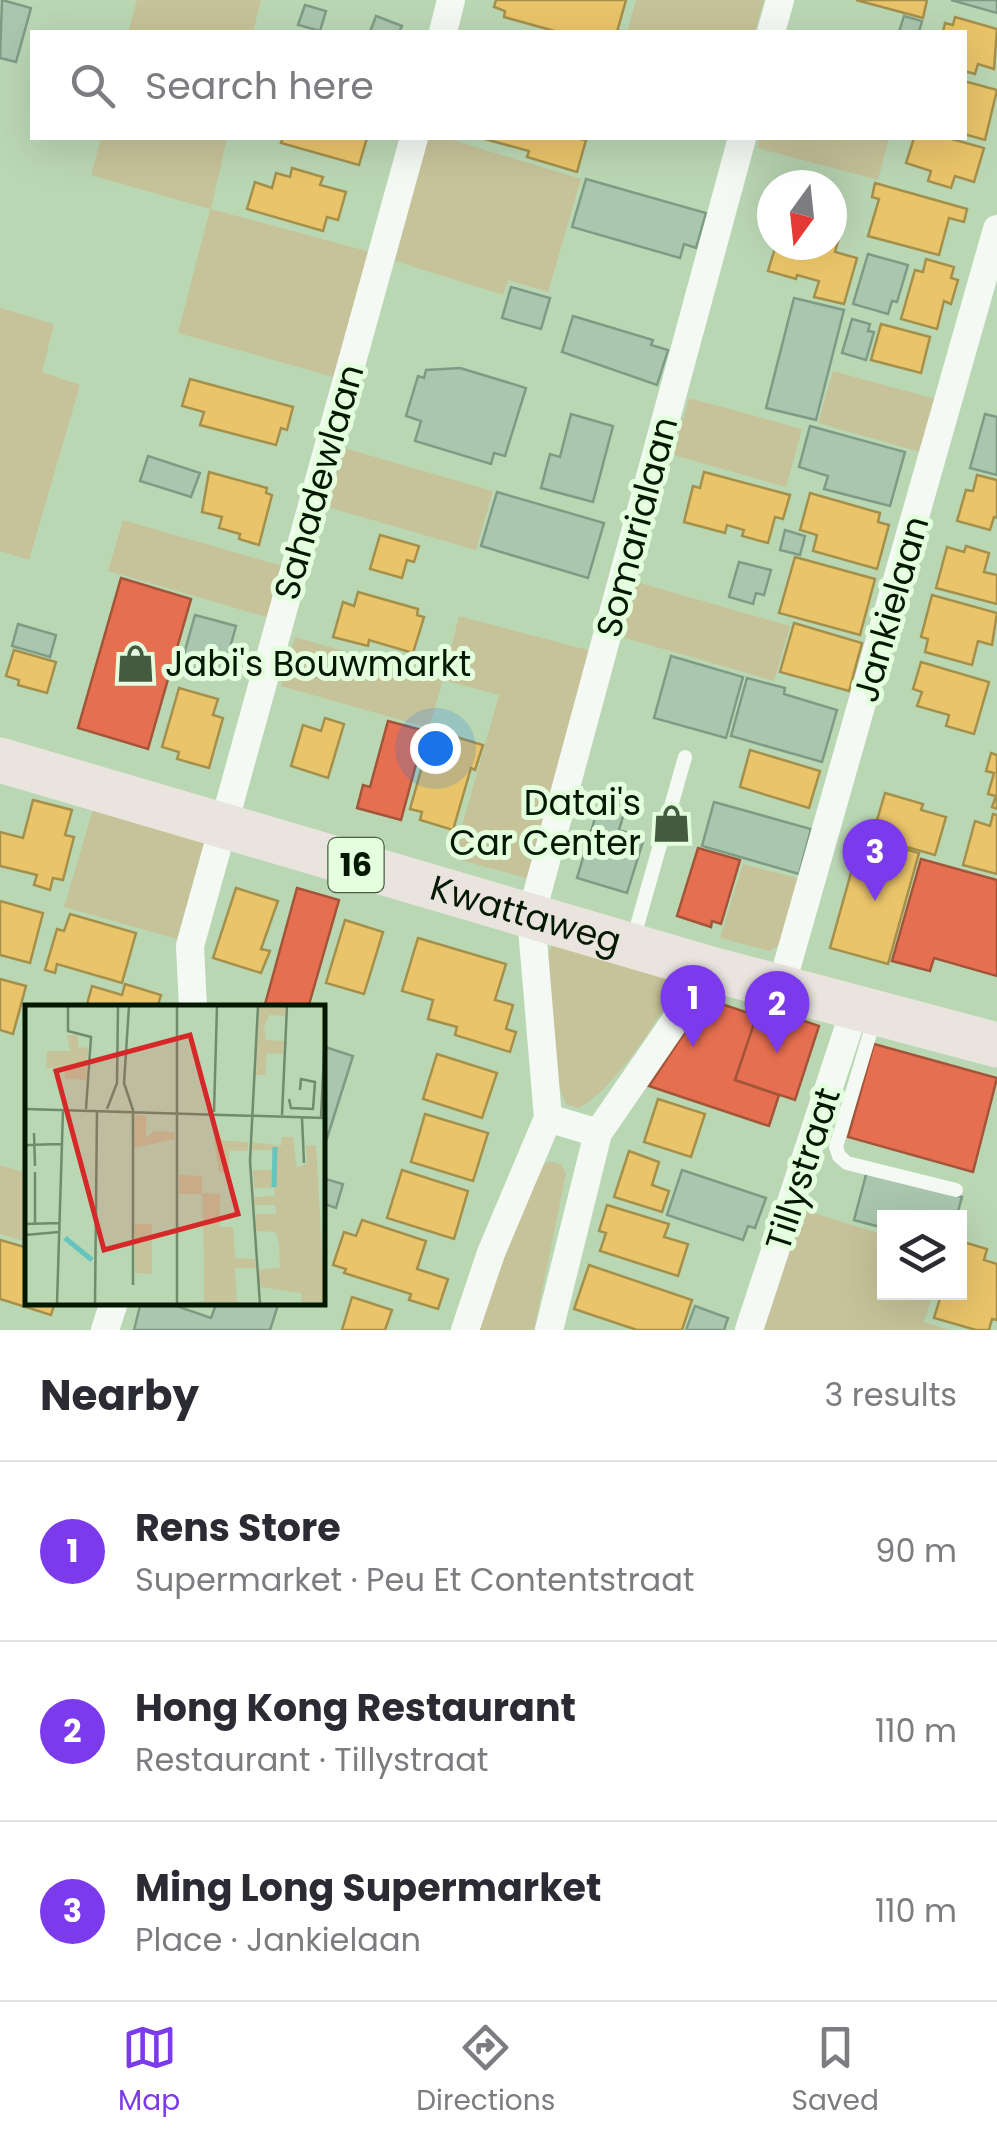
<!DOCTYPE html>
<html lang="en">
<head>
<meta charset="utf-8">
<style>
	body { margin:0; font-family:Poppins,sans-serif; background:#f7f7f7; color:#2b2b33 }
	.controls { position:absolute; right:30px; bottom:30px; display:grid; overflow:hidden; border-radius:0px; box-shadow:0 10px 40px #0002 }
	.controls button { width:90px; height:90px; display:grid; place-items:center; padding:0; border:0; border-bottom:2px solid #e1e1e2; background:#fff; color:#2b2b33; font:50px sans-serif }
	.compass { position:absolute; left:757px; top:170px; width:90px; height:90px; border-radius:50%; background:#fff; box-shadow:0 10px 40px #0002; rotate:195deg }
	.you { position:absolute; left:435px; top:748px; width:35px; height:35px; margin:-25px; border:8px solid #fff; border-radius:50%; background:#1a73e8; box-shadow:0 0 0 15px #1a73e833 }
	.badge { display:grid; place-items:center; width:65px; height:65px; border-radius:50%; background:#7c3aed; color:#fff; font-size:32px; font-weight:700 }
	.pin { position:absolute; translate:-50% -82px; filter:drop-shadow(0 2px 5px #0008) }
	.pin::after { content:''; position:absolute; top:52px; width:35px; height:30px; background:inherit; clip-path:polygon(0 0,100% 0,50% 100%) }
	.list { margin:0; padding:0; list-style:none }
	h2 { display:flex; justify-content:space-between; align-items:center; height:130px; margin:0; padding:0 40px; font-size:42px }
	h2 small { font-size:32px; font-weight:400; color:#7c7c81 }
	.list li { display:grid; grid-template-columns:65px 1fr auto; gap:30px; align-items:center; box-sizing:border-box; height:180px; padding:0 40px; border-top:2px solid #e1e1e2 }
	.list b { display:block; font-size:38px; white-space:nowrap }
	.list p { margin:0; font-size:32px; white-space:nowrap; color:#7c7c81 }
	.list em { font-size:32px; font-style:normal; color:#7c7c81 }
	.icon { flex:none; width:55px; height:55px; fill:none; stroke:currentColor; stroke-width:2; stroke-linecap:round; stroke-linejoin:round }
	.map { position:relative; flex:none; width:997px; height:1330px; overflow:hidden }
	.search { position:absolute; background:#fff; box-shadow:0 10px 40px #0002; left:30px; right:30px; top:30px; height:110px; display:flex; align-items:center; gap:25px; box-sizing:border-box; padding:0 35px; border-radius:0px; color:#7c7c81; font-size:38px }
	.sheet { height:670px; background:#fff }
	nav { display:flex; justify-content:space-around; align-items:center; box-sizing:border-box; height:140px; border-top:2px solid #e1e1e2; background:#fff; font-size:28px; color:#7c7c81 }
	nav a { display:grid; justify-items:center; gap:5px }
	nav .on { color:#7c3aed }
	.map>svg:first-child { display:block }
</style>
</head>
<body>
<div class="map">
<svg width="997" height="1330" viewBox="0 0 997 1330">
	<rect width="100%" height="100%" fill="#bad7b4"/>
	<g fill="#c6c39a">
		<path d="M137 0H261L253 32H128Z"/>
		<path d="M636 0H764L755 32H627Z"/>
		<path d="M101 138H227L211 209 374 253 337 378 178 333 210 209 91 175Z"/>
		<path d="M426 138H446L581 179 548 292 508 280 503 295 395 261Z"/>
		<path d="M760 138H889L878 180 757 148Z"/>
		<path d="M0 308 54 324 42 372 80 385 29 560 0 551Z"/>
		<path d="M833 371 935 399 920 452 818 423Z"/>
		<path d="M689 398 802 429 786 487 673 455Z"/>
		<path d="M344 448 493 491 476 550 327 507Z"/>
		<path d="M123 520 285 567 270 618 108 571Z"/>
		<path d="M633 581 790 626 774 681 618 636Z"/>
		<path d="M459 616 595 652 532 870 526 878 453 858 499 695 443 680 429 728 281 686 295 637 443 680Z"/>
		<path d="M94 806 205 842 177 939 64 907Z"/>
		<path d="M743 864 800 879 780 944 770 951 720 938Z"/>
		<path d="M559 938 677 977C671 1008 608 1096 578 1108L566 1104 558 1083 545 965 550 949Z"/>
		<path d="M550 1161 562 1165 566 1174 534 1330H477L539 1167Z"/>
		<path d="M0 1165 27 1173V1242L0 1234Z"/>
		<path d="M801 1209 884 1235V1292L933 1293 924 1322 949 1330H760Z"/>
	</g>
	<g fill="#e9c46a" stroke="#a4904b" stroke-width="2.5">
		<path d="M496 0H626L617 32H558L504 17 505 11 494 7Z"/>
		<path d="M856 0H927L923 18Z"/>
		<path d="M955 17 997 29 994 69 978 64 975 74 964 71V32H943L945 23 953 25Z"/>
		<path d="M964 81 997 90 985 140 964 134Z"/>
		<path d="M283 138H367L359 165 281 143Z"/>
		<path d="M481 138H575L586 140 577 172 527 157 529 151Z"/>
		<path d="M914 138H948L984 148 974 182 955 176 951 188 928 181 931 171 906 163Z"/>
		<path d="M292 168 323 177 320 185 346 192 338 220 327 217 323 231 247 209 255 182 272 188 276 173 290 177Z"/>
		<path d="M875 183 967 209 964 222 949 218 939 255 868 236 879 199 872 197Z"/>
		<path d="M832 224 842 227 835 252 857 258 844 304 814 297 819 281 797 275 796 279 768 271 776 245H832Z"/>
		<path d="M926 259 954 267 951 278 958 280 951 304 944 301 937 329 901 319 915 270 923 272Z"/>
		<path d="M881 324 930 337 921 373 871 360Z"/>
		<path d="M190 379 293 407 287 430 281 428 276 445 200 425 204 412 182 406Z"/>
		<path d="M209 472 267 488 266 493 272 495 259 545 239 539 240 534 219 528 222 517 202 512Z"/>
		<path d="M704 472 790 495 783 519 775 517 768 543 742 536 744 530 727 525 725 533 684 522 693 486 700 488Z"/>
		<path d="M977 475 997 480V518L994 517 990 530 957 521 966 490 973 491Z"/>
		<path d="M810 493 880 513 878 522 889 525 877 569 813 551 817 535 800 530Z"/>
		<path d="M380 535 419 546 414 562 407 560 402 578 370 569Z"/>
		<path d="M966 546 989 553 984 572 997 575V604L936 588 947 547 964 552Z"/>
		<path d="M795 557 875 579 860 635 779 613Z"/>
		<path d="M358 592 418 609 417 615 424 617 413 653 369 640 368 646 333 637 343 602 354 606Z"/>
		<path d="M932 595 997 613 992 645 978 641 972 665 925 652 928 639 921 637Z"/>
		<path d="M794 623 862 643 849 691 780 672Z"/>
		<path d="M14 650 56 662 47 693 18 685 19 680 6 676Z"/>
		<path d="M921 662 989 682 974 734 946 726 949 715 917 706 922 692 913 689Z"/>
		<path d="M179 688 218 699 213 715 223 718 209 768 177 759 179 752 162 747Z"/>
		<path d="M325 718 344 724 328 778 291 766 303 725 321 731Z"/>
		<path d="M443 733 483 745 475 770 471 768 453 830 420 820 422 812 410 809 425 756 436 758Z"/>
		<path d="M750 750 820 771 809 808 740 787Z"/>
		<path d="M991 753 997 755V809L992 807 996 796 988 794 994 773 986 771Z"/>
		<path d="M885 793 923 804 921 810 946 817 935 855 878 839 882 828 875 827Z"/>
		<path d="M33 800 72 810 65 835 74 837 63 880 53 878 50 890 34 885 37 875 0 866V832L23 838Z"/>
		<path d="M993 814 997 815V874L963 865 975 821 990 826Z"/>
		<path d="M861 837 919 853 888 964 830 948Z"/>
		<path d="M236 888 278 901 261 949 270 951 261 973 213 958Z"/>
		<path d="M0 901 43 913 30 963 0 955Z"/>
		<path d="M70 914 136 933 122 983 57 964 55 973 45 970 57 929 64 931Z"/>
		<path d="M345 920 383 932 364 994 326 983Z"/>
		<path d="M418 938 506 964 495 1000 513 1005 506 1029 516 1032 510 1052 455 1035 457 1027 428 1019 433 1000 402 991Z"/>
		<path d="M0 979 26 986 13 1034 0 1030Z"/>
		<path d="M125 984 161 995 157 1008H86L92 986 122 995Z"/>
		<path d="M437 1054 497 1073 482 1118 423 1099Z"/>
		<path d="M658 1099 705 1114 691 1157 644 1142Z"/>
		<path d="M425 1114 488 1133 473 1181 411 1162Z"/>
		<path d="M629 1151 659 1162 652 1185 669 1191 662 1212 614 1197Z"/>
		<path d="M402 1170 468 1191 454 1239 387 1218Z"/>
		<path d="M607 1205 669 1224 664 1237 688 1244 678 1276 600 1251 606 1233 599 1231Z"/>
		<path d="M362 1220 426 1241 417 1269 448 1279 438 1309 409 1300 411 1294 344 1273 346 1269 333 1265 344 1232 356 1236Z"/>
		<path d="M0 1240 28 1248V1302H55L51 1315 0 1299Z"/>
		<path d="M960 1241 987 1249 984 1260 997 1264V1320L992 1319 989 1330H976L934 1318 942 1292H960Z"/>
		<path d="M589 1265 692 1300 682 1330H637L574 1309Z"/>
		<path d="M352 1297 392 1310 385 1330H342Z"/>
	</g>
	<g fill="#e76f51" stroke="#a35539" stroke-width="2.5">
		<path d="M121 578 191 599 148 749 78 728Z"/>
		<path d="M388 721 425 731 401 820 357 808 363 785 370 787Z"/>
		<path d="M698 848 740 860 721 924 712 921 711 927 677 916Z"/>
		<path d="M921 859 997 880V976L934 958 930 971 892 961Z"/>
		<path d="M297 888 339 900 308 1008H264Z"/>
		<path d="M707 999 757 1016 735 1080 779 1095 769 1126 649 1086Z"/>
		<path d="M760 1006 819 1026 795 1100 735 1080Z"/>
		<path d="M874 1044 997 1078 973 1172 848 1137Z"/>
	</g>
	<g fill="#a9c6ae" stroke="#7e9c85" stroke-width="2.5">
		<path d="M2 0 31 8 16 62 0 58Z"/>
		<path d="M951 0H997V13Z"/>
		<path d="M305 5 326 11 320 31 298 25Z"/>
		<path d="M376 16 402 26 399 32H370Z"/>
		<path d="M904 16 922 21 919 32H899Z"/>
		<path d="M586 179 706 213 696 248 684 244 680 258 572 227Z"/>
		<path d="M868 254 908 265 897 302 892 301 888 314 853 304Z"/>
		<path d="M511 287 550 298 541 329 502 318Z"/>
		<path d="M794 298 844 310 816 420 766 408Z"/>
		<path d="M573 316 653 340 651 345 668 350 657 385 562 352Z"/>
		<path d="M852 319 870 324 868 331 874 332 866 360 842 353Z"/>
		<path d="M460 368 526 388 505 456 494 453 491 464 415 441 421 421 406 416 418 376 424 378 426 370Z"/>
		<path d="M571 414 613 426 593 502 541 488 550 454 560 457Z"/>
		<path d="M985 414 997 417V475L970 468Z"/>
		<path d="M810 426 905 452 890 506 824 489 828 476 799 467Z"/>
		<path d="M148 456 200 473 191 497 140 481Z"/>
		<path d="M497 492 604 523 588 578 481 546Z"/>
		<path d="M785 530 805 536 800 555 780 550Z"/>
		<path d="M739 562 771 570 764 595 756 593 753 604 729 597Z"/>
		<path d="M195 615 236 626 222 677 181 665Z"/>
		<path d="M18 624 56 635 50 657 12 646Z"/>
		<path d="M671 656 743 677 726 738 654 718Z"/>
		<path d="M747 678 785 688 784 694 837 710 822 762 731 736Z"/>
		<path d="M602 795 627 803 619 830 644 838 627 893 577 878Z"/>
		<path d="M714 802 811 829 799 874 702 846Z"/>
		<path d="M322 1046 353 1056 322 1154Z"/>
		<path d="M682 1170 766 1198 755 1228 748 1226 743 1240 667 1215Z"/>
		<path d="M867 1171 962 1197 956 1218H884V1228L854 1220Z"/>
		<path d="M322 1178 343 1184 336 1208 322 1203Z"/>
		<path d="M141 1302H165L211 1318 217 1302H279L270 1330H134Z"/>
		<path d="M695 1306 728 1318 724 1330H686Z"/>
	</g>
	<g fill="none" stroke-linecap="round" stroke-linejoin="round">
		<g stroke="#f5f9f4" stroke-width="14">
			<path d="M633 940 685 757"/>
			<path d="M874 1020 836 1147 839 1156 847 1163 956 1190"/>
		</g>
		<g stroke="#f5f9f4" stroke-width="28">
			<path d="M443 32 451 0"/>
			<path d="M771 32 780 0"/>
			<path d="M781 987 997 229"/>
			<path d="M193 1008 190 946 414 138"/>
			<path d="M548 1118 598 1133"/>
			<path d="M105 1330 114 1302"/>
			<path d="M465 1330 491 1253 548 1118 531 916 742 138"/>
			<path d="M549 1330 598 1133 711 969"/>
			<path d="M749 1330 855 1008"/>
		</g>
		<path stroke="#eae4df" stroke-width="45" id="s1" d="M0 760 711 969 997 1045"/>
	</g>
	<defs>
		<symbol id="shop-bare" viewBox="-9 -9 18 18"><path d="M-5-2.5h2.3a2.7 3.5 0 0 1 5.4 0H5L5.5 6h-11ZM-1.5-2.5h3a1.5 2.3 0 0 0-3 0Z" fill="#445b40" stroke="#e4ffde" stroke-width="2.5" paint-order="stroke"/></symbol>
	</defs>
	<g fill-rule="evenodd">
		<use href="#shop-bare" x="108" y="636" width="55" height="55"/>
		<use href="#shop-bare" x="644" y="796" width="55" height="55"/>
	</g>
	<g text-anchor="middle" stroke-width="10" stroke-linejoin="round" paint-order="stroke">
		<rect fill="#e4ffde" stroke="#475d44" stroke-width="2.5" x="328.5" y="838" width="55" height="54" rx="8"/>
		<g font-size="32" font-weight="bold" fill="#041802">
			<text x="356" y="876">16</text>
		</g>
		<g font-size="35" fill="#041802" stroke="#e4ffde">
			<text transform="translate(319 482) rotate(-74)" y="12">Sahadewlaan</text>
			<text transform="translate(637 527) rotate(-75)" y="12">Somarialaan</text>
			<text transform="translate(891 609) rotate(-74)" y="12">Jankielaan</text>
			<text dy="12" stroke="none"><textPath href="#s1" startOffset="548">Kwattaweg</textPath></text>
			<text transform="translate(803 1169) rotate(-72)" y="12">Tillystraat</text>
		</g>
		<g font-size="35" fill="#041802" stroke="#e4ffde" text-anchor="start">
			<text x="165" y="676">Jabi's Bouwmarkt</text>
			<text x="641" y="815" text-anchor="end">Datai's<tspan x="641" dy="40">Car Center</tspan></text>
		</g>
	</g>
	<g transform="translate(25 1005)">
		<rect width="300" height="300" fill="#bad7b4"/>
		<path d="M234 1H261L260 11 244 10 239 22 241 35 259 36 258 49 242 48 240 70H231ZM42 30H53V42L63 43 61 75 40 74V64L21 63 22 46H45ZM110 110H121V133L129 126 150 127V134L109 143ZM257 132H268L272 163 282 158 281 141 291 140 300 299H277L276 288 235 282 234 264 255 263 254 240 251 227 231 226V209H251L250 200H229V192L250 191 249 183H229L228 165H248L247 145H226L227 137 256 141ZM189 135 223 137V146H204V168L194 167ZM154 170 177 171V188L195 189V222H208L210 253 230 254 231 263H210L212 299H154L179 296V253L177 189H154ZM110 219H127V269L110 268Z" fill="#c6c39a"/>
		<path fill="none" stroke="#65c4be" stroke-width="5" d="M249 182 250 142M40 233 67 255"/>
		<path fill="none" stroke="#718b6d" stroke-width="2.5" d="M43 1V26L66 32 61 104M104 1 99 78 108 105V280M233 1 225 156 235 299M264 94 266 103 288 104 290 77 276 74 275 85M0 104 300 113M82 104 92 78 93 1M189 107 192 1M257 110 262 1M277 113 279 158M296 113 300 27M9 128 10 161M0 140 37 139M10 218V167M0 219 34 218M0 230 34 227M32 299 38 105M70 299 72 105M152 299V1"/>
		<path fill="#d62828" fill-opacity="0.15" stroke="#d62828" stroke-width="5" d="M165 30 213 209 79 245 31 66Z"/>
		<rect width="300" height="300" fill="none" stroke="#041802" stroke-width="5"/>
	</g>
</svg>
<div class="controls">
<button><svg class="icon" aria-label="layers" viewBox="0 0 24 24"><path d="M12 4l9 5-9 5-9-5zM3 14l9 5 9-5"/></svg></button>
</div>
<svg class="compass" viewBox="-18 -18 36 36"><path d="M0-13l5 13h-10z" fill="#e53935"/><path d="M0 13l5-13h-10z" fill="#7c7c81"/></svg>
<div class="you"></div>
<div class="pin badge" style="left:693px;top:1047px">1</div>
<div class="pin badge" style="left:777px;top:1053px">2</div>
<div class="pin badge" style="left:875px;top:901px">3</div>
<div class="search"><svg class="icon" aria-label="search" viewBox="0 0 24 24"><circle cx="10" cy="10" r="6"/><path d="M15 15l6 6"/></svg>Search here</div>
</div>
<section class="sheet">
<h2>Nearby<small>3 results</small></h2>
<ul class="list">
<li><span class="badge">1</span><div><b>Rens Store</b><p>Supermarket · Peu Et Contentstraat</p></div><em>90 m</em></li>
<li><span class="badge">2</span><div><b>Hong Kong Restaurant</b><p>Restaurant · Tillystraat</p></div><em>110 m</em></li>
<li><span class="badge">3</span><div><b>Ming Long Supermarket</b><p>Place · Jankielaan</p></div><em>110 m</em></li>
</ul>
</section>
<nav>
<a class="on"><svg class="icon" aria-label="map" viewBox="0 0 24 24"><path d="M3 6l6-2 6 2 6-2v14l-6 2-6-2-6 2zM9 4v14M15 6v14"/></svg>Map</a>
<a><svg class="icon" aria-label="directions" viewBox="0 0 24 24"><path d="M12 3l9 9-9 9-9-9zM9 14v-3h6M13 9l2 2-2 2"/></svg>Directions</a>
<a><svg class="icon" aria-label="saved" viewBox="0 0 24 24"><path d="M7 4h10v16l-5-4-5 4z"/></svg>Saved</a>
</nav>
</body>
</html>
